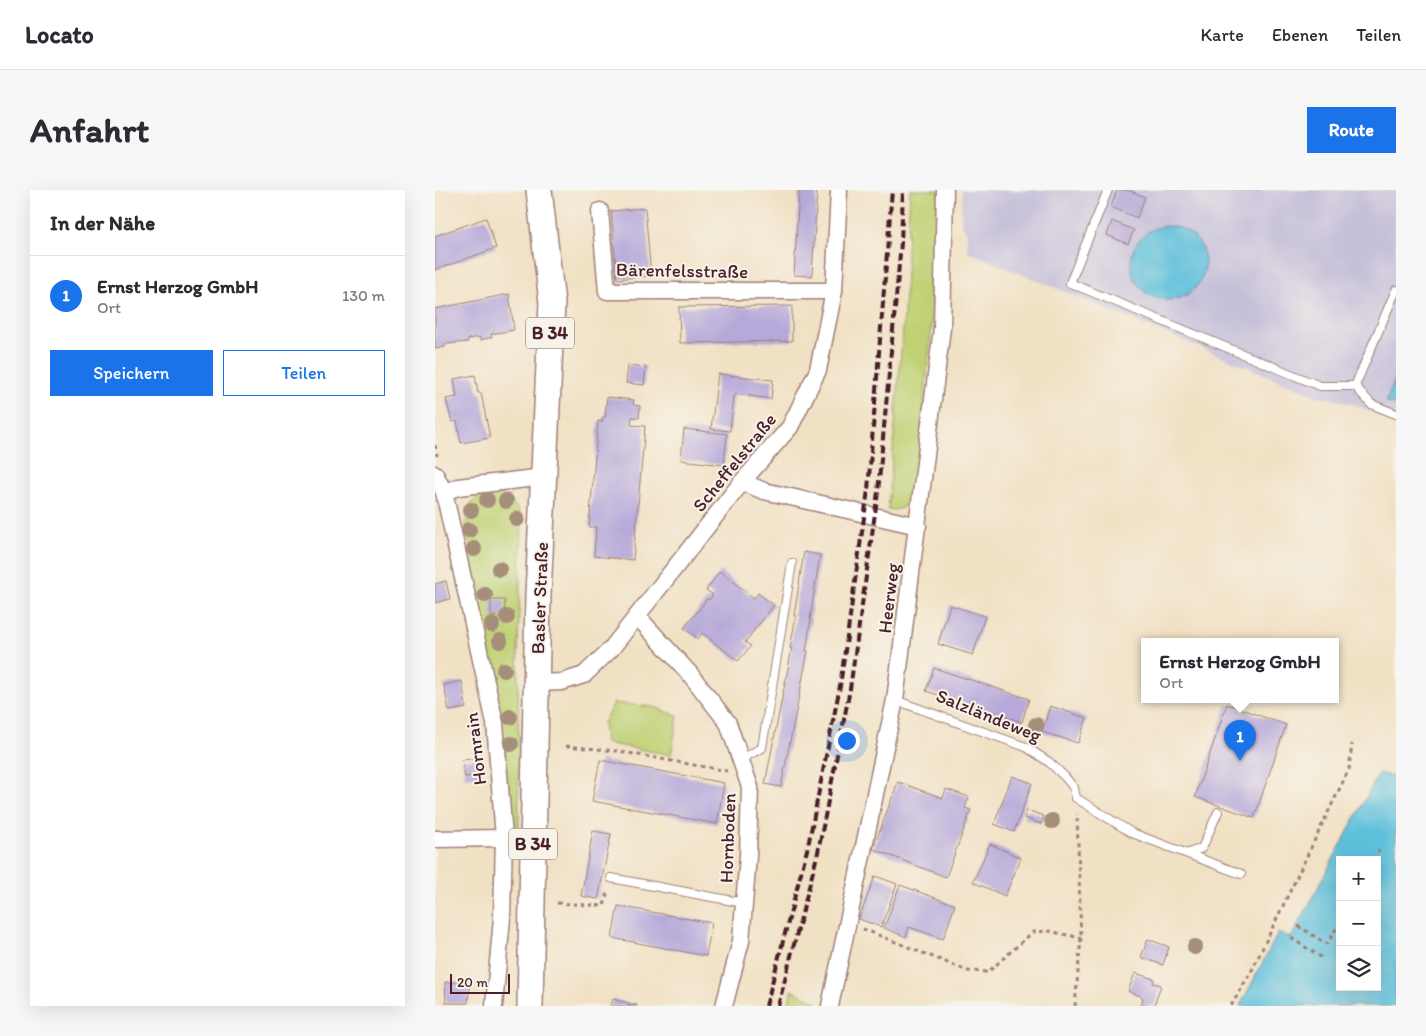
<!DOCTYPE html>
<html lang="de">
<head>
<meta charset="utf-8">
<style>
	body { margin:0; font-family:Itim,sans-serif; background:#f7f7f7; color:#2b2b33 }
	.controls { position:absolute; right:15px; bottom:15px; display:grid; overflow:hidden; border-radius:0px; box-shadow:0 5px 20px #0002 }
	.controls button { width:45px; height:45px; display:grid; place-items:center; padding:0; border:0; border-bottom:1px solid #e1e1e2; background:#fff; color:#2b2b33; font:25px sans-serif }
	.scale { position:absolute; left:15px; bottom:12px; width:60px; box-sizing:border-box; padding-left:5px; border:2px solid #4a1f2b; border-top:0; font-size:14px; line-height:18px; white-space:nowrap; color:#4a1f2b; -webkit-text-stroke:4px #f7f3e8; paint-order:stroke }
	.you { position:absolute; left:411px; top:550px; width:18px; height:18px; margin:-12px; border:4px solid #fff; border-radius:50%; background:#1a73e8; box-shadow:0 0 0 8px #1a73e833 }
	.badge { display:grid; place-items:center; width:32px; height:32px; border-radius:50%; background:#1a73e8; color:#fff; font-size:16px; font-weight:700 }
	.pin { position:absolute; translate:-50% -41px; filter:drop-shadow(0 1px 2px #0008) }
	.pin::after { content:''; position:absolute; top:26px; width:18px; height:15px; background:inherit; clip-path:polygon(0 0,100% 0,50% 100%) }
	.popup { position:absolute; left:706px; top:448px; width:198px; height:65px; box-sizing:border-box; display:grid; place-content:center; border-radius:0px; background:#fff; filter:drop-shadow(0 1px 4px #0005); font-size:16px; white-space:nowrap; color:#7c7c81 }
	.popup b { font-size:19px; color:#2b2b33 }
	.popup::after { content:''; position:absolute; left:50%; top:100%; margin-left:-10px; border:10px solid transparent; border-top-color:#fff }
	.list { margin:0; padding:0; list-style:none }
	h2 { display:flex; justify-content:space-between; align-items:center; height:65px; margin:0; padding:0 20px; font-size:21px }
	h2 small { font-size:16px; font-weight:400; color:#7c7c81 }
	.list li { display:grid; grid-template-columns:32px 1fr auto; gap:15px; align-items:center; box-sizing:border-box; height:80px; padding:0 20px; border-top:1px solid #e1e1e2 }
	.list b { display:block; font-size:19px; white-space:nowrap }
	.list p { margin:0; font-size:16px; white-space:nowrap; color:#7c7c81 }
	.list em { font-size:16px; font-style:normal; color:#7c7c81 }
	.actions { display:flex; gap:10px; padding:15px 20px }
	.actions a { flex:1; padding:11px 0; border:1px solid #1a73e8; border-radius:0px; text-align:center; font-size:18px; color:#1a73e8 }
	.actions .main { background:#1a73e8; color:#fff }
	.icon { flex:none; width:28px; height:28px; fill:none; stroke:currentColor; stroke-width:2; stroke-linecap:round; stroke-linejoin:round }
	.map { position:relative; flex:none; width:961px; height:816px; overflow:hidden; border-radius:0px }
	header { display:flex; align-items:center; gap:30px; box-sizing:border-box; height:70px; padding:0 25px; background:#fff; border-bottom:1px solid #e1e1e2 }
	header strong { font-size:24px }
	nav { display:flex; gap:28px; margin-inline-start:auto; font-size:18px }
	.intro { display:flex; align-items:center; justify-content:space-between; box-sizing:border-box; height:120px; padding:0 30px }
	h1 { margin:0; font-size:35px }
	.button { padding:12px 22px; border-radius:0px; background:#1a73e8; color:#fff; font-size:18px; font-weight:700 }
	main { display:flex; gap:30px; padding:0 30px }
	aside { flex:1; background:#fff; border-radius:0px; box-shadow:0 5px 20px #0002 }
	.map>svg:first-child { display:block }
</style>
</head>
<body>
<header>
<strong>Locato</strong>
<nav><a>Karte</a><a>Ebenen</a><a>Teilen</a></nav>
</header>
<div class="intro"><h1>Anfahrt</h1><a class="button">Route</a></div>
<main>
<aside>
<h2>In der Nähe<small></small></h2>
<ul class="list">
<li><span class="badge">1</span><div><b>Ernst Herzog GmbH</b><p>Ort</p></div><em>130 m</em></li>
</ul>
<div class="actions"><a class="main">Speichern</a><a>Teilen</a></div>
</aside>
<div class="map">
<svg width="961" height="816" viewBox="0 0 961 816">
	<rect width="100%" height="100%" fill="#f7f3e8"/>
	<filter id="ink" filterUnits="userSpaceOnUse"><feTurbulence type="fractalNoise" baseFrequency=".02" numOctaves="2"/><feDisplacementMap in="SourceGraphic" scale="10" xChannelSelector="R" yChannelSelector="G"/><feConvolveMatrix kernelMatrix="1 2 1 2 8 2 1 2 1" color-interpolation-filters="sRGB"/></filter>
	<filter id="wash" filterUnits="userSpaceOnUse"><feTurbulence type="fractalNoise" baseFrequency=".0096" numOctaves="4" result="noise"/><feDisplacementMap in="SourceGraphic" scale="20" xChannelSelector="R" yChannelSelector="G"/><feGaussianBlur stdDeviation="1.12" result="paint"/><feColorMatrix in="noise" values="0 0 0 0 0 0 0 0 0 0 0 0 0 0 0 0 0 1.4 0 .05"/><feComposite in="paint" operator="in"/></filter>
	<g filter="url(#wash)">
		<rect width="100%" height="100%" fill="#f1e1c4"/>
		<path fill="#c6c0da" d="M527 0H961V232L918 214 880 205 533 62 532 43 526 33Z"/>
		<g fill="#c0d174" stroke="#857850">
			<path d="M475 0H504L496 143 480 306C471 317 466 320 453 320L469 125Z"/>
			<path d="M56 303C73 304 80 312 87 328L83 462 84 659 78 660 69 552 31 336C31 318 36 307 56 303Z"/>
			<path d="M179 513 219 517 243 526 236 565 170 553 168 533Z"/>
			<path d="M357 800 382 812 381 816H353Z"/>
		</g>
		<g fill="#5ec0dc" stroke="#547084" fill-rule="evenodd">
			<circle cx="733" cy="73" r="37"/>
			<path d="M961 187V216L951 212Z"/>
			<path d="M944 583 961 587V816H805L843 743 856 748ZM905 670H942V797H905Z"/>
		</g>
		<g id="blocks">
			<g fill="#b6a9d9">
				<path d="M364 0H382L377 86 359 85Z"/>
				<path d="M682 0H693L710 7 702 28 676 17Z"/>
				<path d="M210 18 216 86 182 89 176 21Z"/>
				<path d="M51 28 61 58 0 80V46Z"/>
				<path d="M677 31 699 40 693 54 672 45Z"/>
				<path d="M74 104 79 140 56 144 57 147 45 150V147L33 149V152L10 154V157L0 159V119Z"/>
				<path d="M357 116V151L245 153 244 117Z"/>
				<path d="M193 175 211 177 209 195 191 193Z"/>
				<path d="M283 184 338 190 336 209 301 204 299 206 295 241 276 239Z"/>
				<path d="M40 185 43 203H46L55 248 26 253 22 231 17 232 11 209 22 207 19 189Z"/>
				<path d="M172 207 199 210 198 215 205 216 204 228 197 227 196 235 210 236 198 370 159 366 161 337H154L163 231 167 232 168 227H170Z"/>
				<path d="M249 239 292 244 289 275 246 270Z"/>
				<path d="M369 362 385 365 375 429H376L371 461H373L346 597 330 594 357 458H355L361 426H359Z"/>
				<path d="M285 381 319 408 323 403 339 415 310 452 316 456 303 471 267 443 263 449 249 438 272 409 274 410 278 405 271 400Z"/>
				<path d="M11 391 15 409 0 413V394Z"/>
				<path d="M56 410H70L69 427 56 426Z"/>
				<path d="M515 415 550 426 538 465 503 454Z"/>
				<path d="M499 478 594 509 587 532 491 501Z"/>
				<path d="M27 491 31 518 14 521 9 495Z"/>
				<path d="M792 514 851 535 819 628 760 607Z"/>
				<path d="M615 516 652 528 643 553 607 542Z"/>
				<path d="M45 568 47 585 30 587 27 570Z"/>
				<path d="M165 570 289 593 282 634 157 611Z"/>
				<path d="M577 586 597 593 579 642 559 634Z"/>
				<path d="M463 592 508 608 511 599 534 607 530 618 536 620 511 687 438 659Z"/>
				<path d="M592 620 609 626 606 634 589 628Z"/>
				<path d="M158 641 176 644 163 709 146 706Z"/>
				<path d="M555 654 586 668 570 706 538 692Z"/>
				<path d="M440 686 462 694 446 737 424 729Z"/>
				<path d="M465 695 520 715 508 749 474 737 471 747 449 738Z"/>
				<path d="M183 716 277 733 271 766 177 748Z"/>
				<path d="M713 749 734 757 728 775 706 767Z"/>
				<path d="M700 783 719 789 718 793 726 795 719 816 706 815 708 807 693 801Z"/>
				<path d="M10 792H35L33 813H11Z"/>
				<path d="M178 809 202 815V816H176Z"/>
			</g>
		</g>
	</g>
	<g filter="url(#ink)">
		<use href="#blocks" fill-opacity="0" stroke="#9e8078" stroke-width="1"/>
		<g fill="none" stroke-linecap="round" stroke-linejoin="round">
			<defs>
				<g id="lane">
					<path d="M673 0 635 93 885 196H920L936 214 961 224"/>
					<path d="M920 196 961 100"/>
					<path d="M460 510 591 557 614 572 630 587 639 598 641 608 697 643 806 684"/>
					<path d="M306 569 327 558 357 373"/>
					<path d="M754 663 767 658 783 622"/>
					<path d="M176 688 309 713"/>
				</g>
				<g id="street">
					<path d="M165 21 172 101H399"/>
					<path d="M0 284 9 302 23 297 109 287"/>
					<path d="M307 292 329 301 483 336"/>
					<path d="M9 302 60 533 69 648 67 728 59 816"/>
					<path d="M202 426 255 484 293 533 315 597 313 666 306 751 289 816"/>
					<path d="M102 493 127 492 149 485 176 459 307 292 355 237 383 180 399 101 404 0"/>
					<path d="M0 649 69 648"/>
					<path d="M395 816 460 510 507 138 510 0"/>
				</g>
				<path id="primary" d="M95 816 103 405 117 113 104 0"/>
			</defs>
			<use href="#lane" stroke="#9e8078" stroke-width="10"/>
			<use href="#street" stroke="#9e8078" stroke-width="19"/>
			<use href="#primary" stroke="#9e8078" stroke-width="28"/>
			<g stroke="#9e8078" stroke-width="3" stroke-dasharray="4 4" stroke-linecap="butt">
				<path d="M0 255 2 266"/>
				<path d="M131 556 182 561 292 581"/>
				<path d="M939 670 945 658"/>
				<path d="M122 713 169 716 173 700"/>
				<path d="M863 736 892 754 905 732"/>
				<path d="M428 739 533 781 553 782 598 742 614 741 646 748"/>
				<path d="M856 748 886 767"/>
				<path d="M640 816 646 748 642 624"/>
				<path d="M796 816 817 780 914 579 917 554"/>
			</g>
			<use href="#lane" stroke="#fff" stroke-width="8"/>
			<use href="#street" stroke="#fff" stroke-width="16"/>
			<use href="#primary" stroke="#fff" stroke-width="25"/>
			<g stroke="#4a1f2b" stroke-width="4" stroke-dasharray="8 4" stroke-linecap="butt">
				<path d="M331 816 373 656 405 496 433 300 457 0"/>
				<path d="M343 816 383 662 415 499 443 302 466 53 468 0"/>
			</g>
		</g>
		<g fill="#a68f7a">
			<circle cx="52" cy="310" r="8"/>
			<circle cx="71" cy="311" r="8"/>
			<circle cx="36" cy="320" r="8"/>
			<circle cx="82" cy="329" r="8"/>
			<circle cx="34" cy="340" r="8"/>
			<circle cx="39" cy="359" r="8"/>
			<circle cx="64" cy="379" r="8"/>
			<circle cx="50" cy="405" r="8"/>
			<circle cx="72" cy="427" r="8"/>
			<circle cx="57" cy="435" r="8"/>
			<circle cx="65" cy="451" r="8"/>
			<circle cx="69" cy="480" r="8"/>
			<circle cx="75" cy="527" r="8"/>
			<circle cx="601" cy="535" r="8"/>
			<circle cx="76" cy="554" r="8"/>
			<circle cx="617" cy="631" r="8"/>
			<circle cx="760" cy="757" r="8"/>
		</g>
	</g>
	<g text-anchor="middle" stroke-width="4" stroke-linejoin="round" paint-order="stroke">
		<g fill="#f7f3e8" stroke="#7e5f64" stroke-width="1">
			<rect x="91" y="127.5" width="48" height="31" rx="4"/>
			<rect x="74" y="638.5" width="48" height="31" rx="4"/>
		</g>
		<g font-size="18" font-weight="bold" fill="#4a1f2b">
			<text x="115" y="149">B 34</text>
			<text x="98" y="660">B 34</text>
		</g>
		<g font-size="19" fill="#4a1f2b" stroke="#f7f3e8">
			<text transform="translate(247 80) rotate(1)" y="7">Bärenfelsstraße</text>
			<text transform="translate(299 272) rotate(-51)" y="7">Scheffelstraße</text>
			<text transform="translate(104 408) rotate(-88)" y="7">Basler Straße</text>
			<text transform="translate(453 408) rotate(-83)" y="7">Heerweg</text>
			<text transform="translate(554 525) rotate(22)" y="7">Salzländeweg</text>
			<text transform="translate(40 559) rotate(-97)" y="7">Hornrain</text>
			<text transform="translate(292 648) rotate(-88)" y="7">Hornboden</text>
		</g>
	</g>
</svg>
<div class="controls">
<button>+</button>
<button>−</button>
<button><svg class="icon" aria-label="layers" viewBox="0 0 24 24"><path d="M12 4l9 5-9 5-9-5zM3 14l9 5 9-5"/></svg></button>
</div>
<div class="scale">20 m</div>
<div class="you"></div>
<div class="pin badge" style="left:805px;top:571px">1</div>
<div class="popup"><b>Ernst Herzog GmbH</b>Ort</div>
</div>
</main>
</body>
</html>
